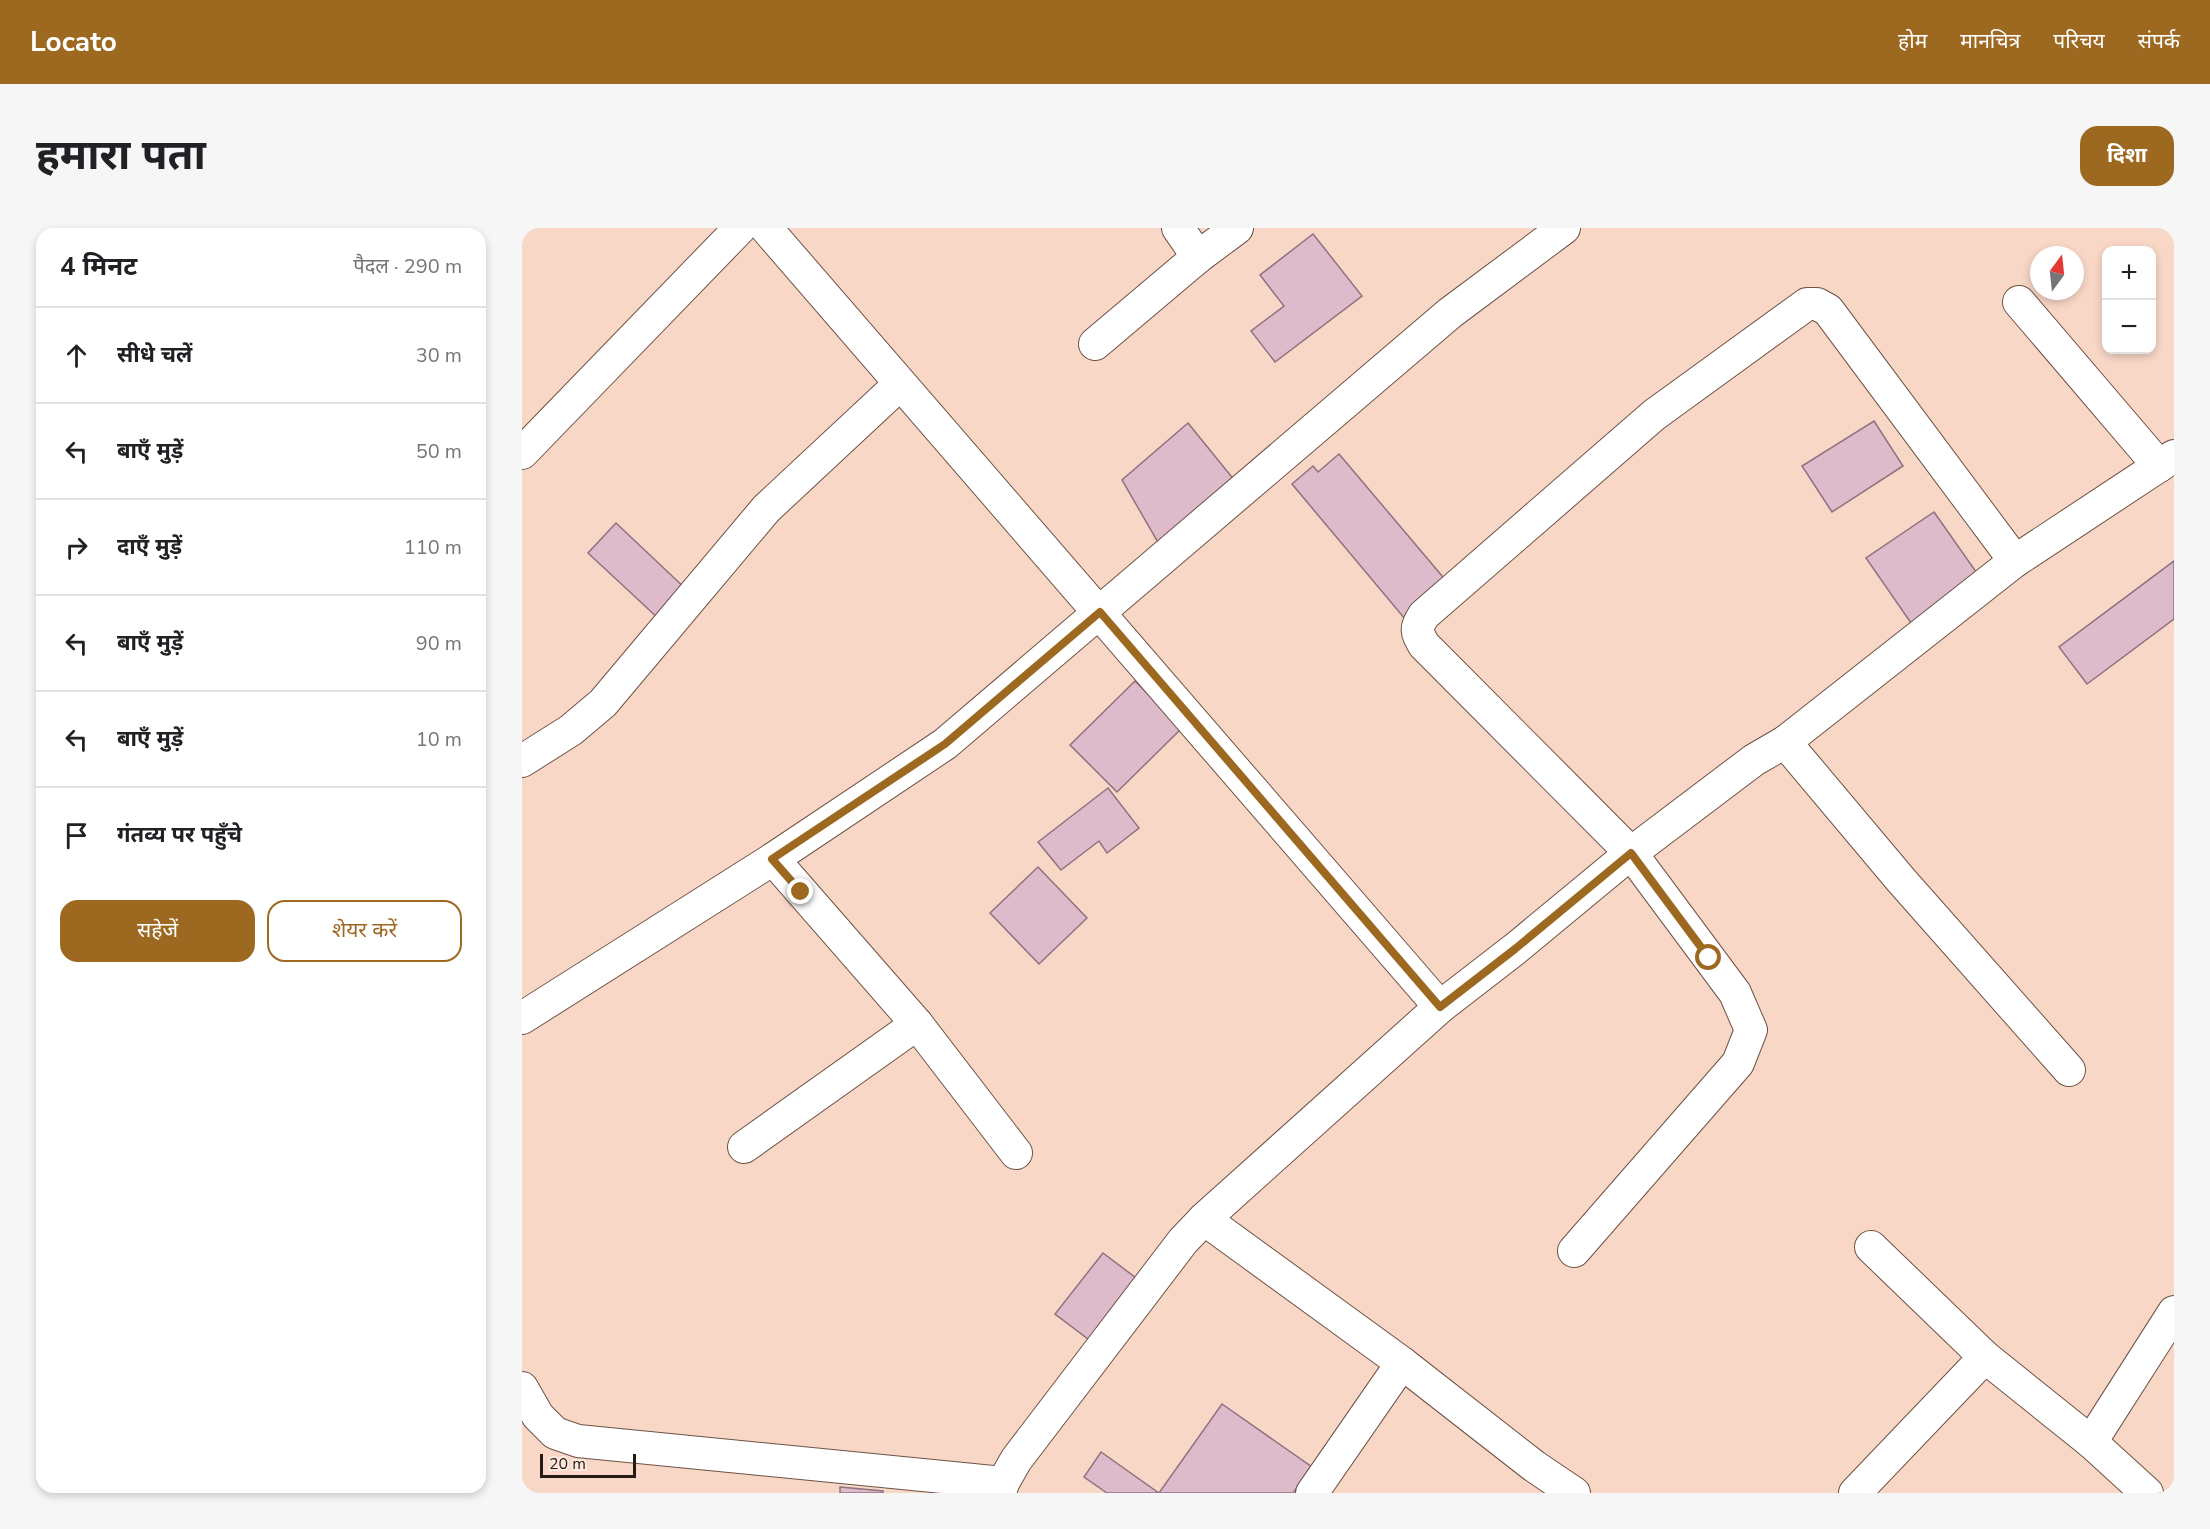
<!DOCTYPE html>
<html lang="hi">
<head>
<meta charset="utf-8">
<style>
	body { margin:0; font-family:"Nunito Sans","Noto Sans Devanagari",sans-serif; background:#f6f6f6; color:#202124 }
	.controls { position:absolute; right:18px; top:18px; display:grid; overflow:hidden; border-radius:12px; box-shadow:0 3px 9px #0003 }
	.controls button { width:54px; height:54px; display:grid; place-items:center; padding:0; border:0; border-bottom:2px solid #e0e0e0; background:#fff; color:#202124; font:30px sans-serif }
	.compass { position:absolute; left:1508px; top:18px; width:54px; height:54px; border-radius:50%; background:#fff; box-shadow:0 3px 9px #0003; rotate:15deg }
	.scale { position:absolute; left:18px; bottom:15px; width:96px; box-sizing:border-box; padding-left:6px; border:3px solid #251914; border-top:0; font-size:16px; line-height:21px; white-space:nowrap; color:#251914; -webkit-text-stroke:4px #fce8de; paint-order:stroke }
	.stop { position:absolute; width:18px; height:18px; margin:-14px; border:4px solid #9d6921; border-radius:50%; background:#fff }
	.stop.end { background:#9d6921; border-color:#fff; box-shadow:0 2px 6px #0008 }
	.list { margin:0; padding:0; list-style:none }
	h2 { display:flex; justify-content:space-between; align-items:center; height:78px; margin:0; padding:0 24px; font-size:26px }
	h2 small { font-size:20px; font-weight:400; color:#757577 }
	.list li { display:grid; grid-template-columns:39px 1fr auto; gap:18px; align-items:center; box-sizing:border-box; height:96px; padding:0 24px; border-top:2px solid #e0e0e0 }
	.list b { display:block; font-size:22px; white-space:nowrap }
	.list em { font-size:20px; font-style:normal; color:#757577 }
	.actions { display:flex; gap:12px; padding:18px 24px }
	.actions a { flex:1; padding:14px 0; border:2px solid #9d6921; border-radius:18px; text-align:center; font-size:21px; color:#9d6921 }
	.actions .main { background:#9d6921; color:#fff }
	.icon { flex:none; width:33px; height:33px; fill:none; stroke:currentColor; stroke-width:2; stroke-linecap:round; stroke-linejoin:round }
	.map { position:relative; flex:none; width:1652px; height:1265px; overflow:hidden; border-radius:18px }
	header { display:flex; align-items:center; gap:36px; box-sizing:border-box; height:84px; padding:0 30px; background:#9d6921; color:#fff }
	header strong { font-size:28px }
	nav { display:flex; gap:33px; margin-inline-start:auto; font-size:21px }
	.intro { display:flex; align-items:center; justify-content:space-between; box-sizing:border-box; height:144px; padding:0 36px }
	h1 { margin:0; font-size:42px }
	.button { padding:15px 27px; border-radius:18px; background:#9d6921; color:#fff; font-size:21px; font-weight:700 }
	main { display:flex; gap:36px; padding:0 36px }
	aside { flex:1; background:#fff; border-radius:18px; box-shadow:0 3px 9px #0003 }
	.map>svg:first-child { display:block }
</style>
</head>
<body>
<header>
<strong>Locato</strong>
<nav><a>होम</a><a>मानचित्र</a><a>परिचय</a><a>संपर्क</a></nav>
</header>
<div class="intro"><h1>हमारा पता</h1><a class="button">दिशा</a></div>
<main>
<aside>
<h2>4 मिनट<small>पैदल · 290 m</small></h2>
<ul class="list">
<li><svg class="icon" aria-label="ahead" viewBox="0 0 24 24"><path d="M12 20V5M6 11l6-6 6 6"/></svg><div><b>सीधे चलें</b></div><em>30 m</em></li>
<li><svg class="icon" aria-label="left" viewBox="0 0 24 24"><path d="M17 20v-9H6M10 6l-5 5 5 5"/></svg><div><b>बाएँ मुड़ें</b></div><em>50 m</em></li>
<li><svg class="icon" aria-label="right" viewBox="0 0 24 24"><path d="M7 20v-9h11M14 6l5 5-5 5"/></svg><div><b>दाएँ मुड़ें</b></div><em>110 m</em></li>
<li><svg class="icon" aria-label="left" viewBox="0 0 24 24"><path d="M17 20v-9H6M10 6l-5 5 5 5"/></svg><div><b>बाएँ मुड़ें</b></div><em>90 m</em></li>
<li><svg class="icon" aria-label="left" viewBox="0 0 24 24"><path d="M17 20v-9H6M10 6l-5 5 5 5"/></svg><div><b>बाएँ मुड़ें</b></div><em>10 m</em></li>
<li><svg class="icon" aria-label="arrive" viewBox="0 0 24 24"><path d="M6 21V4h12l-3 4 3 4H6"/></svg><div><b>गंतव्य पर पहुँचे</b></div></li>
</ul>
<div class="actions"><a class="main">सहेजें</a><a>शेयर करें</a></div>
</aside>
<div class="map">
<svg width="1652" height="1265" viewBox="0 0 1652 1265">
	<rect width="100%" height="100%" fill="#f9d7c7"/>
	<g fill="#ddbbca" stroke="#90717f" stroke-width="1.5">
		<path d="M791 6 840 68 753 134 729 103 762 78 738 47Z"/>
		<path d="M1352 193 1381 238 1310 284 1280 238Z"/>
		<path d="M666 195 713 253 641 323 600 252Z"/>
		<path d="M817 226 926 355 883 391 770 256 791 238 796 244Z"/>
		<path d="M1412 284 1457 348 1389 395 1344 330Z"/>
		<path d="M94 295 166 363 138 392 66 325Z"/>
		<path d="M1652 333V391L1565 456 1537 419Z"/>
		<path d="M613 453 660 500 595 564 548 517Z"/>
		<path d="M586 560 617 600 585 625 577 613 539 642 516 614Z"/>
		<path d="M516 639 565 690 517 736 468 685Z"/>
		<path d="M581 1025 618 1053 570 1114 533 1086Z"/>
		<path d="M700 1176 790 1239 771 1265H585L562 1249 579 1224 637 1265Z"/>
		<path d="M318 1259 361 1263V1265H318Z"/>
	</g>
	<g fill="none" stroke-linecap="round" stroke-linejoin="round">
		<defs>
			<g id="street">
				<path d="M244 0 918 779"/>
				<path d="M656 0 676 29"/>
				<path d="M1497 74 1637 238"/>
				<path d="M573 116 676 29 715 0"/>
				<path d="M0 225 218 0"/>
				<path d="M1263 514 1379 652 1547 842"/>
				<path d="M0 533 49 502 81 475 244 281 378 156"/>
				<path d="M251 631 395 796 494 925"/>
				<path d="M0 790 251 631 423 516 928 85 1042 0"/>
				<path d="M222 919 395 796"/>
				<path d="M682 991 880 1135 1012 1238 1052 1265"/>
				<path d="M1349 1019 1463 1129 1569 1214 1625 1265"/>
				<path d="M1052 1023 1216 835 1229 802 1213 765 1109 625 902 417C894 403 893 401 902 387L1132 187 1285 76H1295L1306 82 1493 333"/>
				<path d="M0 1160 16 1188 33 1205 56 1213 481 1255"/>
				<path d="M1569 1214 1652 1084"/>
				<path d="M478 1265 481 1255 494 1232 661 1013 682 991 918 779 993 721 1109 625 1232 532 1263 514 1493 333 1652 228"/>
				<path d="M790 1265 880 1135"/>
				<path d="M1333 1265 1463 1129"/>
			</g>
		</defs>
		<use href="#street" stroke="#6e5244" stroke-width="34"/>
		<use href="#street" stroke="#fff" stroke-width="32"/>
	</g>
	<g fill="none" stroke-linecap="round" stroke-linejoin="round">
		<path stroke="#9d6921" stroke-width="8" d="M279 664 250 631 423 516 578 384 918 779 993 721 1109 625 1187 730"/>
	</g>
</svg>
<div class="controls">
<button>+</button>
<button>−</button>
</div>
<svg class="compass" viewBox="-18 -18 36 36"><path d="M0-13l5 13h-10z" fill="#e53935"/><path d="M0 13l5-13h-10z" fill="#757577"/></svg>
<div class="scale">20 m</div>
<div class="stop" style="left:1187px;top:730px"></div>
<div class="stop end" style="left:279px;top:664px"></div>
</div>
</main>
</body>
</html>
